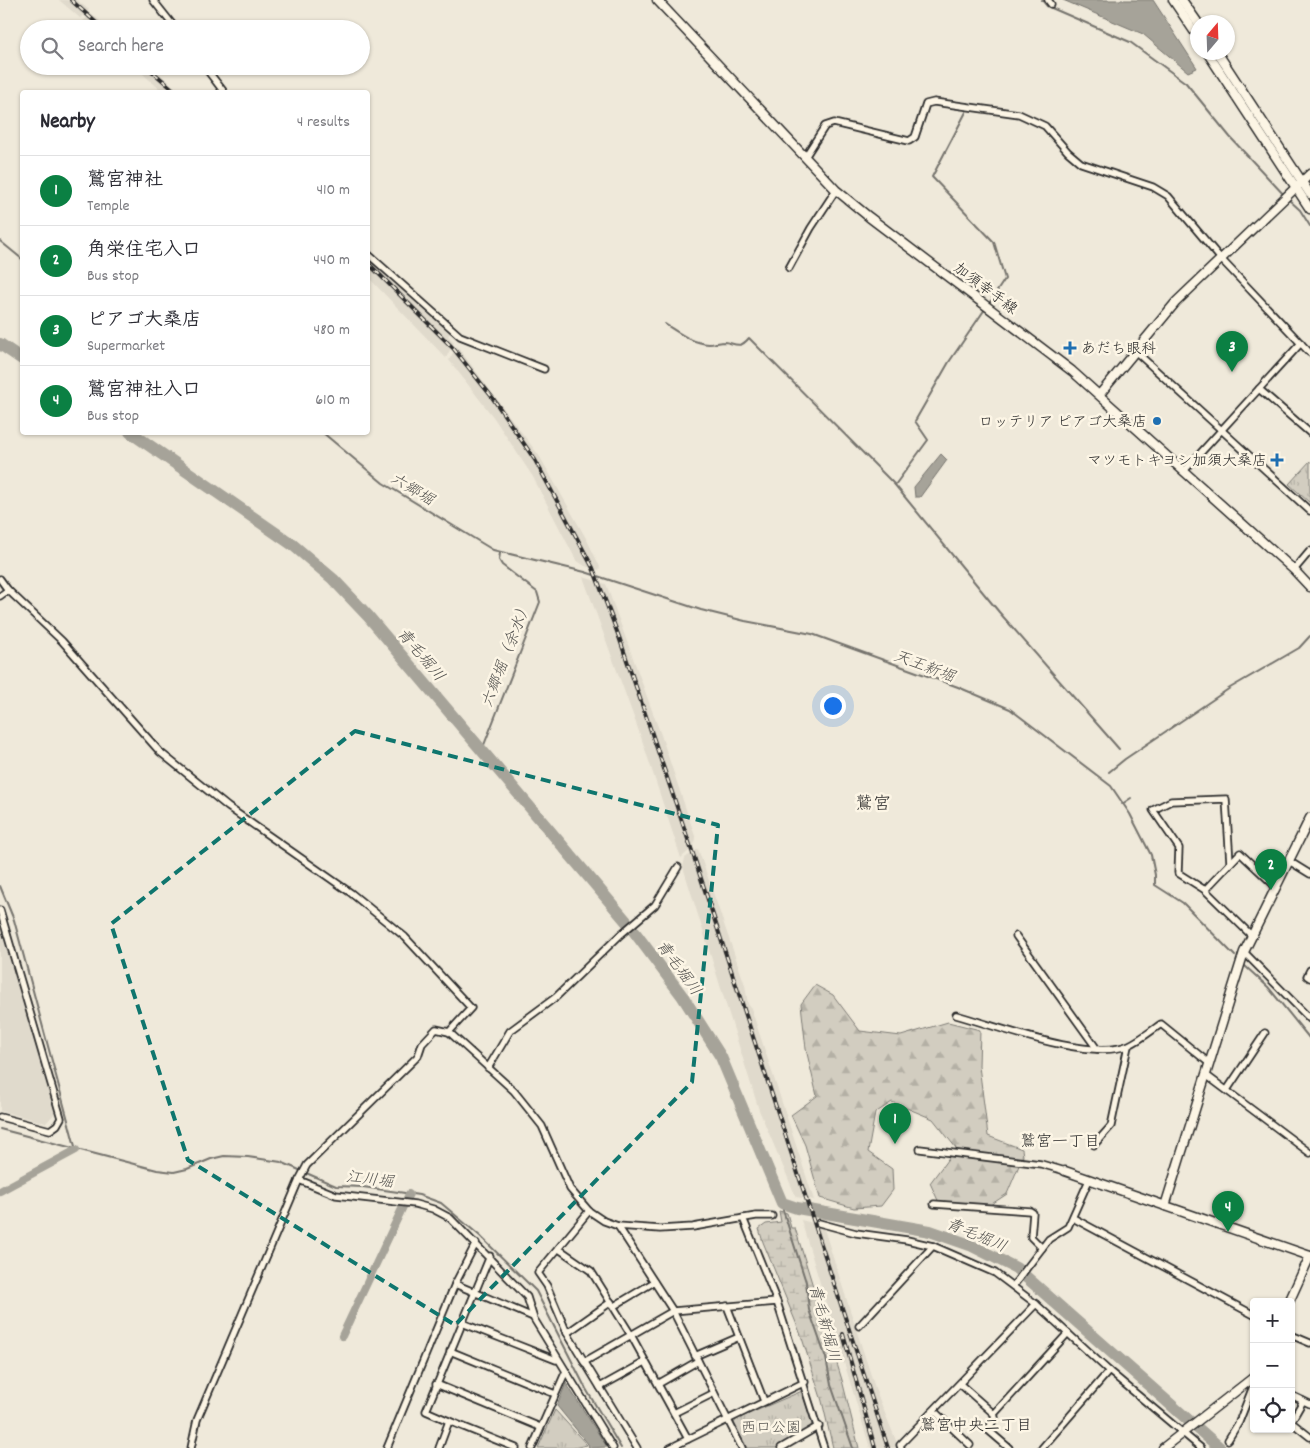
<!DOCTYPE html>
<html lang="en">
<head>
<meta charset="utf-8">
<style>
	body { margin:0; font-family:Dekko,"Klee One",sans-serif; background:#f2f2f3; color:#2b2b33 }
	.controls { position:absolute; right:15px; bottom:15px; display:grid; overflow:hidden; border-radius:5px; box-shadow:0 1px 4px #0004 }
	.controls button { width:45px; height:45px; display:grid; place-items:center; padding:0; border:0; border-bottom:1px solid #e1e1e2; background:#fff; color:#2b2b33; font:25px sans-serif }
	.compass { position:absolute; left:1190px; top:15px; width:45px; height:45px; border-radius:50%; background:#fff; box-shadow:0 1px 4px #0004; rotate:19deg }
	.you { position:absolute; left:832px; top:705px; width:18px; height:18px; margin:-12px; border:4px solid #fff; border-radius:50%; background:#1a73e8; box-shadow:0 0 0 8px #1a73e833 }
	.badge { display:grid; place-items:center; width:32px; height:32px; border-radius:50%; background:#0b8043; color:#fff; font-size:16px; font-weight:700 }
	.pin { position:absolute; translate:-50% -41px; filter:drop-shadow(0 1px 2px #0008) }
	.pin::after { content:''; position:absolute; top:26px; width:18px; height:15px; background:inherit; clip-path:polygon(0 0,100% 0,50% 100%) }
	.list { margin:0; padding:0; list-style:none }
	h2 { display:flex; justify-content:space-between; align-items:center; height:65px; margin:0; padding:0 20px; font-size:21px }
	h2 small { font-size:16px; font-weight:400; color:#7c7c81 }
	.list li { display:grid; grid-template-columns:32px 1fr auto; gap:15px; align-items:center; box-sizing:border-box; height:70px; padding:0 20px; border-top:1px solid #e1e1e2 }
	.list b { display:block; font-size:19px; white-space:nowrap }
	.list p { margin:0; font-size:16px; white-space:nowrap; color:#7c7c81 }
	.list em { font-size:16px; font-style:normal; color:#7c7c81 }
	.icon { flex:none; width:28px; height:28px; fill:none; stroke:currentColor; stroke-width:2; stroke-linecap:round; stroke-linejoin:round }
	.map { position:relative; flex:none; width:1310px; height:1448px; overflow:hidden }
	.search { position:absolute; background:#fff; box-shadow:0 1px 4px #0004; left:20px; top:20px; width:350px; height:55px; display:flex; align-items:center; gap:12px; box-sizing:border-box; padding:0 18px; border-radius:28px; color:#7c7c81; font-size:19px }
	.panel { position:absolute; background:#fff; box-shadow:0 1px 4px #0004; left:20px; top:90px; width:350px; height:345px; border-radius:5px }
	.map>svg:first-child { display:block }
</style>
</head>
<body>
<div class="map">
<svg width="1310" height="1448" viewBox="0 0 1310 1448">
	<defs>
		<pattern id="grass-tufts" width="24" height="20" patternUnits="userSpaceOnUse" patternTransform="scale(1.25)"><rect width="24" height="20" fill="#d2cdc0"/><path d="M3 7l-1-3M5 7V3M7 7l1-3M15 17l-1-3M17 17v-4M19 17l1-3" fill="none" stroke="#b4b0a5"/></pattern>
		<pattern id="forest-firs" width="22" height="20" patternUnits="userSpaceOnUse" patternTransform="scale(1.25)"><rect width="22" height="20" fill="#d2cdc0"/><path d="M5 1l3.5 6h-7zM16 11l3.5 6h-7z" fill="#b4b0a5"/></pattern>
		<pattern id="wetland-marsh" width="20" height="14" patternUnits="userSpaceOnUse" patternTransform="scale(1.25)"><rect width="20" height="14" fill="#d2cdc0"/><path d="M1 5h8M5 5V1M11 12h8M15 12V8" fill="none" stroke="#b4b0a5"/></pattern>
	</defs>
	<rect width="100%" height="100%" fill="#efe9da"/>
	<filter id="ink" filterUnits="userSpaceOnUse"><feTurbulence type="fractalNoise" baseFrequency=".02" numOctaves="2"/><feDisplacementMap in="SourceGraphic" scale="10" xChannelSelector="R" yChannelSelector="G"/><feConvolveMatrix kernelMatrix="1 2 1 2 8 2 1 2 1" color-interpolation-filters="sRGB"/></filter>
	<g filter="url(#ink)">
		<g fill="#e0dacc">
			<path d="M59 0H77L89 10 80 18Z"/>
			<path d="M92 14 109 29H92L83 21Z"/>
			<path d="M134 66H151L180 92H163Z"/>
			<path d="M368 257 450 333 448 336 454 342 446 358 368 277Z"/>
			<path d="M457 346 540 457 587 540 600 567 599 570 585 566 576 560 533 477 494 418 449 360Z"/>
			<path d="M583 577 606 584 661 735 696 839 693 847 681 858 641 737Z"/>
			<path d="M698 849 745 985 748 1004 751 1008 814 1200 796 1197 759 1110 683 867 685 858Z"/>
			<path d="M0 923 56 1112 46 1123 0 1111Z"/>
			<path d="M801 1220 817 1224 824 1229 876 1391 899 1448H870Z"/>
		</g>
		<g fill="url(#grass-tufts)" stroke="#7e7c76">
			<path d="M1310 461V503L1289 484Z"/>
			<path d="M802 1391 812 1424 810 1428 776 1448H747L734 1423 737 1419Z"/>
			<path d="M555 1410 587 1445 573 1448H538Z"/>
		</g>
		<path fill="url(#forest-firs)" stroke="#7e7c76" d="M815 985 833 995 860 1031 901 1036 948 1022 980 1030 979 1066 988 1136 1022 1149 1023 1156 1007 1194 984 1209 941 1207 930 1183 956 1148 933 1119 892 1102 875 1113 868 1152 892 1169 893 1190 881 1206 854 1208 820 1198 805 1145 791 1115 817 1096 806 1049 801 1004Z"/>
		<path fill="url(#wetland-marsh)" stroke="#7e7c76" d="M779 1211 787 1213 791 1228H795L842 1380 859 1448H833L822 1401 801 1335 763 1242 759 1229 766 1224 781 1222Z"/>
		<g fill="#a6a399" stroke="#75736d">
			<path d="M1063 0H1153L1197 68 1188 72 1143 34Z"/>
			<path d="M941 454 947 460 920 497H915L914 487Z"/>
			<path d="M566 1383 607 1447 589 1448 588 1444 557 1406Z"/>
		</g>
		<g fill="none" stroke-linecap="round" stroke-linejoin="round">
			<g stroke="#75736d" stroke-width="2">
				<path d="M1042 0 1047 6 1130 42 1186 83 1230 137 1285 196"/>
				<path d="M966 112 932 177 994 242 1005 279 988 305"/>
				<path d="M1288 199 1300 210 1310 226"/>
				<path d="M0 241 22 259"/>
				<path d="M985 309 949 362 915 421 928 440 895 485 999 612 1119 749"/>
				<path d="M665 324C679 333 692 343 709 344 714 344 720 342 725 342 736 344 740 349 749 338L895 485"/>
				<path d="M322 432 383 483 493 550 585 572 701 610 745 621 812 634 958 687 1010 709 1111 786 1130 814 1151 855 1155 875V885L1183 903 1235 956"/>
				<path d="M480 749 484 745 540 602 537 592 502 565 499 560 500 553"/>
				<path d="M1109 772 1125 759 1230 688 1299 648 1310 636"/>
				<path d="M1122 804 1131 798"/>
				<path d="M0 886 14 920 76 1150"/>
				<path d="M1245 966 1268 987 1310 1039"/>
				<path d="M0 1129 157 1170 174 1172 187 1169 211 1159 224 1156 248 1157 281 1162 336 1186 363 1187 419 1195 441 1203 480 1236 536 1291 586 1389 621 1448"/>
				<path d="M782 1203 783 1210 806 1282 809 1310 826 1358 831 1385 853 1448"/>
			</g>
			<g stroke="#a6a399" stroke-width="8">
				<path d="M0 1191 76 1150"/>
				<path d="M342 1336 409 1194"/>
			</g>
			<g stroke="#a6a399" stroke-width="12">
				<path d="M0 344 22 359"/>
				<path d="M130 432 293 545 333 579 369 617 627 922 683 997 721 1057 782 1203 797 1208 930 1231 970 1245 1016 1268 1220 1448"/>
			</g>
			<defs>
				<g id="street">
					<path d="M153 0 176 29"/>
					<path d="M1048 0 1051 4"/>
					<path d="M204 66 224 92"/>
					<path d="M805 157 825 126 834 123 909 141 915 137 926 104 934 102 1019 114 1045 126 1068 152 1081 163 1153 187 1168 196 1221 259 1310 353"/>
					<path d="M368 254 460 336 544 369"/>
					<path d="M789 268 811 228 836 190"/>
					<path d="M1135 351 1310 511"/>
					<path d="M1259 389 1310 433"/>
					<path d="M1184 471 1301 343"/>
					<path d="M1294 570 1310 551"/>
					<path d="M0 579 8 590 62 641 160 752 228 807 351 893 405 937 471 1008 449 1032"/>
					<path d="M0 596 8 590"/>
					<path d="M1289 861 1310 874"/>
					<path d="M1205 890 1178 873 1179 848 1153 810 1171 801 1226 799 1230 863"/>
					<path d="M0 910 61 1118 57 1125 50 1130 0 1117"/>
					<path d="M1016 936 1097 1049"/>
					<path d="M1252 936 1205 890 1240 853 1276 887"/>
					<path d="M1244 952 1310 1019"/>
					<path d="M1310 970 1307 976 1310 978"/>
					<path d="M956 1015C996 1026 1091 1062 1129 1045 1140 1040 1151 1031 1161 1024L1209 1063"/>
					<path d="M488 1068 510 1031 556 997 620 935 655 905 678 867"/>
					<path d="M1206 1075 1310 1153"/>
					<path d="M1227 1090 1265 1033"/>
					<path d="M1094 1145 1111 1126 1128 1046"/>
					<path d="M920 1149 1041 1164 1065 1171"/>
					<path d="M299 1180 336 1195 415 1204 433 1209 450 1218 527 1297 534 1319 613 1448"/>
					<path d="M934 1204 1030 1211 1033 1213 1031 1237 1042 1248"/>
					<path d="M589 1211 538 1273 547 1286 567 1333 637 1448"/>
					<path d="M743 1218 777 1302 824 1448"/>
					<path d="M1073 1218 1254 1315"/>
					<path d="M819 1223 856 1233 907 1240 933 1246 995 1273 1036 1304 1109 1371 1201 1448"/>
					<path d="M618 1226 673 1311 742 1448"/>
					<path d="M559 1249 591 1271 631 1335 688 1439"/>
					<path d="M455 1284 533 1317"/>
					<path d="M1013 1286 1049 1239 1068 1227 1089 1180"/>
					<path d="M614 1306 654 1282"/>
					<path d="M727 1306 764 1401"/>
					<path d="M462 1323 556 1360"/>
					<path d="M859 1326 933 1246"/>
					<path d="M567 1333 611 1302"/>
					<path d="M1291 1335 1310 1343"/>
					<path d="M450 1351 555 1394"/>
					<path d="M695 1356 739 1337"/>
					<path d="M584 1362 673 1311 777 1302"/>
					<path d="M436 1384 540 1427"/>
					<path d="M658 1384 698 1361"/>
					<path d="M960 1384 994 1414 995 1417 988 1430 1009 1448"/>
					<path d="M600 1387 645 1362"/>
					<path d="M1291 1395 1310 1404"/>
					<path d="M934 1411 970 1445"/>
					<path d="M674 1413 714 1393"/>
					<path d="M994 1414 1068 1333"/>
					<path d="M449 1421 516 1448"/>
					<path d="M1291 1422 1310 1437"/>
					<path d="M1291 1422 1303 1401"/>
					<path d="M1228 1440 1239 1422 1254 1384"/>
					<path d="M191 1448 197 1420 299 1180 307 1165 418 1056 422 1044 436 1029 449 1032 514 1091 542 1126 570 1189 589 1211 604 1221 618 1226 660 1229 693 1227 756 1216H772"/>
					<path d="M387 1448 455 1284 476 1243"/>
					<path d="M439 1448 449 1421 426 1411 490 1256"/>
					<path d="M532 1448 565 1373"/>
					<path d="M670 1448 805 1382"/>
					<path d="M781 1448 819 1426"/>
					<path d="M901 1448 900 1445 1036 1304"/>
					<path d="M1042 1448 1109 1371"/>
				</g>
				<g id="secondary">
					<path d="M657 0 836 190 869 217 1072 371 1294 570 1310 587"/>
					<path d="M1173 0 1198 37"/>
					<path d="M1182 0 1198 23"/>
					<path d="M1207 52 1310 209"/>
					<path d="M1217 52 1310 194"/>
					<path d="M1100 394 1176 302 1310 174"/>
					<path d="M1065 1171 1310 1256"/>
					<path d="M1165 1206 1244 952 1310 818"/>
					<path d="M1289 1302 1310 1256"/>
					<path d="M1163 1448 1254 1377"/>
				</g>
			</defs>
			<use href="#street" stroke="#2b2b2b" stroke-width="9"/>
			<use href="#secondary" stroke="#2b2b2b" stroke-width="11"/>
			<use href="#street" stroke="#fcf5e5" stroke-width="5.5"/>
			<use href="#secondary" stroke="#fcf5e5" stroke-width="8"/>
			<defs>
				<g id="rail">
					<path d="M71 0 103 29"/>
					<path d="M146 66 176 92"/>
					<path d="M368 263 453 348 492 397 535 460 593 568 619 637 692 851 888 1448"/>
					<path d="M843 1334 875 1448"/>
				</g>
			</defs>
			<use href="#rail" stroke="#2b2b2b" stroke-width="4"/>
			<use href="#rail" stroke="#fcf5e5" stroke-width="2" stroke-dasharray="5.5" stroke-linecap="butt"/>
		</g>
	</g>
	<path fill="none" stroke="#0f766e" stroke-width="4" stroke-dasharray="10 6" stroke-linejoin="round" d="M355 731 718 825 692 1082 455 1325 188 1160 111 924Z"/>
	<g fill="#1f6fb2" stroke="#fcf5e5" stroke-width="2">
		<path d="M1067.5 340.5h5v5h5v5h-5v5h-5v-5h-5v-5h5z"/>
		<circle cx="1157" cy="421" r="5"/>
		<path d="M1274.5 452.5h5v5h5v5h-5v5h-5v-5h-5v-5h5z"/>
	</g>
	<g text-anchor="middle" stroke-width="5" stroke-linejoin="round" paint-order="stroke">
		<g font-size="15" fill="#2b2b2b" stroke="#fcf5e5">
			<text transform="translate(986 288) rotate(37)" y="5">加須幸手線</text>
		</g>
		<g font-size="15" fill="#2b2b2b" stroke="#fcf5e5" text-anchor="end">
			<text x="1081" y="353" text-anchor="start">あだち眼科</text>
			<text x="1147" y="426">ロッテリア ピアゴ大桑店</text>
			<text x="1267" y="465">マツモトキヨシ加須大桑店</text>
		</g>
		<g font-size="15" fill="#555450" stroke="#fcf5e5">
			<text x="771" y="1432">西口公園</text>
		</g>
		<g font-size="16" font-style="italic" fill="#565552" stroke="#fcf5e5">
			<text transform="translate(413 488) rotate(31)" y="6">六郷堀</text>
			<text transform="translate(422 654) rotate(50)" y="6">青毛堀川</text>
			<text transform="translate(505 654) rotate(-69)" y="6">六郷堀（余水）</text>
			<text transform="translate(925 665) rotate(21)" y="6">天王新堀</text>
			<text transform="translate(680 967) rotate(54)" y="6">青毛堀川</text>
			<text transform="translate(370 1178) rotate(7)" y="6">江川堀</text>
			<text transform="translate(977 1234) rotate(23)" y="6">青毛堀川</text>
			<text transform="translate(826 1323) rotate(75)" y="6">青毛新堀川</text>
		</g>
		<g font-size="16" fill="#2b2b2b" stroke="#fcf5e5">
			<text x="1060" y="1146">鷲宮一丁目</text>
			<text x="976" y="1430">鷲宮中央二丁目</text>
		</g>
		<g font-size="18" fill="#2b2b2b" stroke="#fcf5e5">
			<text x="873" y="809">鷲宮</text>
		</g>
	</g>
</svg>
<div class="controls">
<button>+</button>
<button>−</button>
<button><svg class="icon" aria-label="locate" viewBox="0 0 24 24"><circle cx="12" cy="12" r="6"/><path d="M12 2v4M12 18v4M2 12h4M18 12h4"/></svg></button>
</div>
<svg class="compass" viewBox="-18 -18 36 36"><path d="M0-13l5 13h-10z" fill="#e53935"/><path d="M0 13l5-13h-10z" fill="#7c7c81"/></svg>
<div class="you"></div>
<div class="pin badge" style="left:895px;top:1144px">1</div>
<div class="pin badge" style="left:1271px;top:890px">2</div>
<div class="pin badge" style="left:1232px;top:372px">3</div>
<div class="pin badge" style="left:1228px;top:1232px">4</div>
<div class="search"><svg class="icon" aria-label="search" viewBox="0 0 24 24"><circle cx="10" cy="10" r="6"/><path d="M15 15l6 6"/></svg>Search here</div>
<section class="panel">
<h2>Nearby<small>4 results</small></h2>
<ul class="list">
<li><span class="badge">1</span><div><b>鷲宮神社</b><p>Temple</p></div><em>410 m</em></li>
<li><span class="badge">2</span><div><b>角栄住宅入口</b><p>Bus stop</p></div><em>440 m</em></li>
<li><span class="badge">3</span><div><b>ピアゴ大桑店</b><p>Supermarket</p></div><em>480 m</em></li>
<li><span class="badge">4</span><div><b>鷲宮神社入口</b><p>Bus stop</p></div><em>610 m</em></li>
</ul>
</section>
</div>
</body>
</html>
